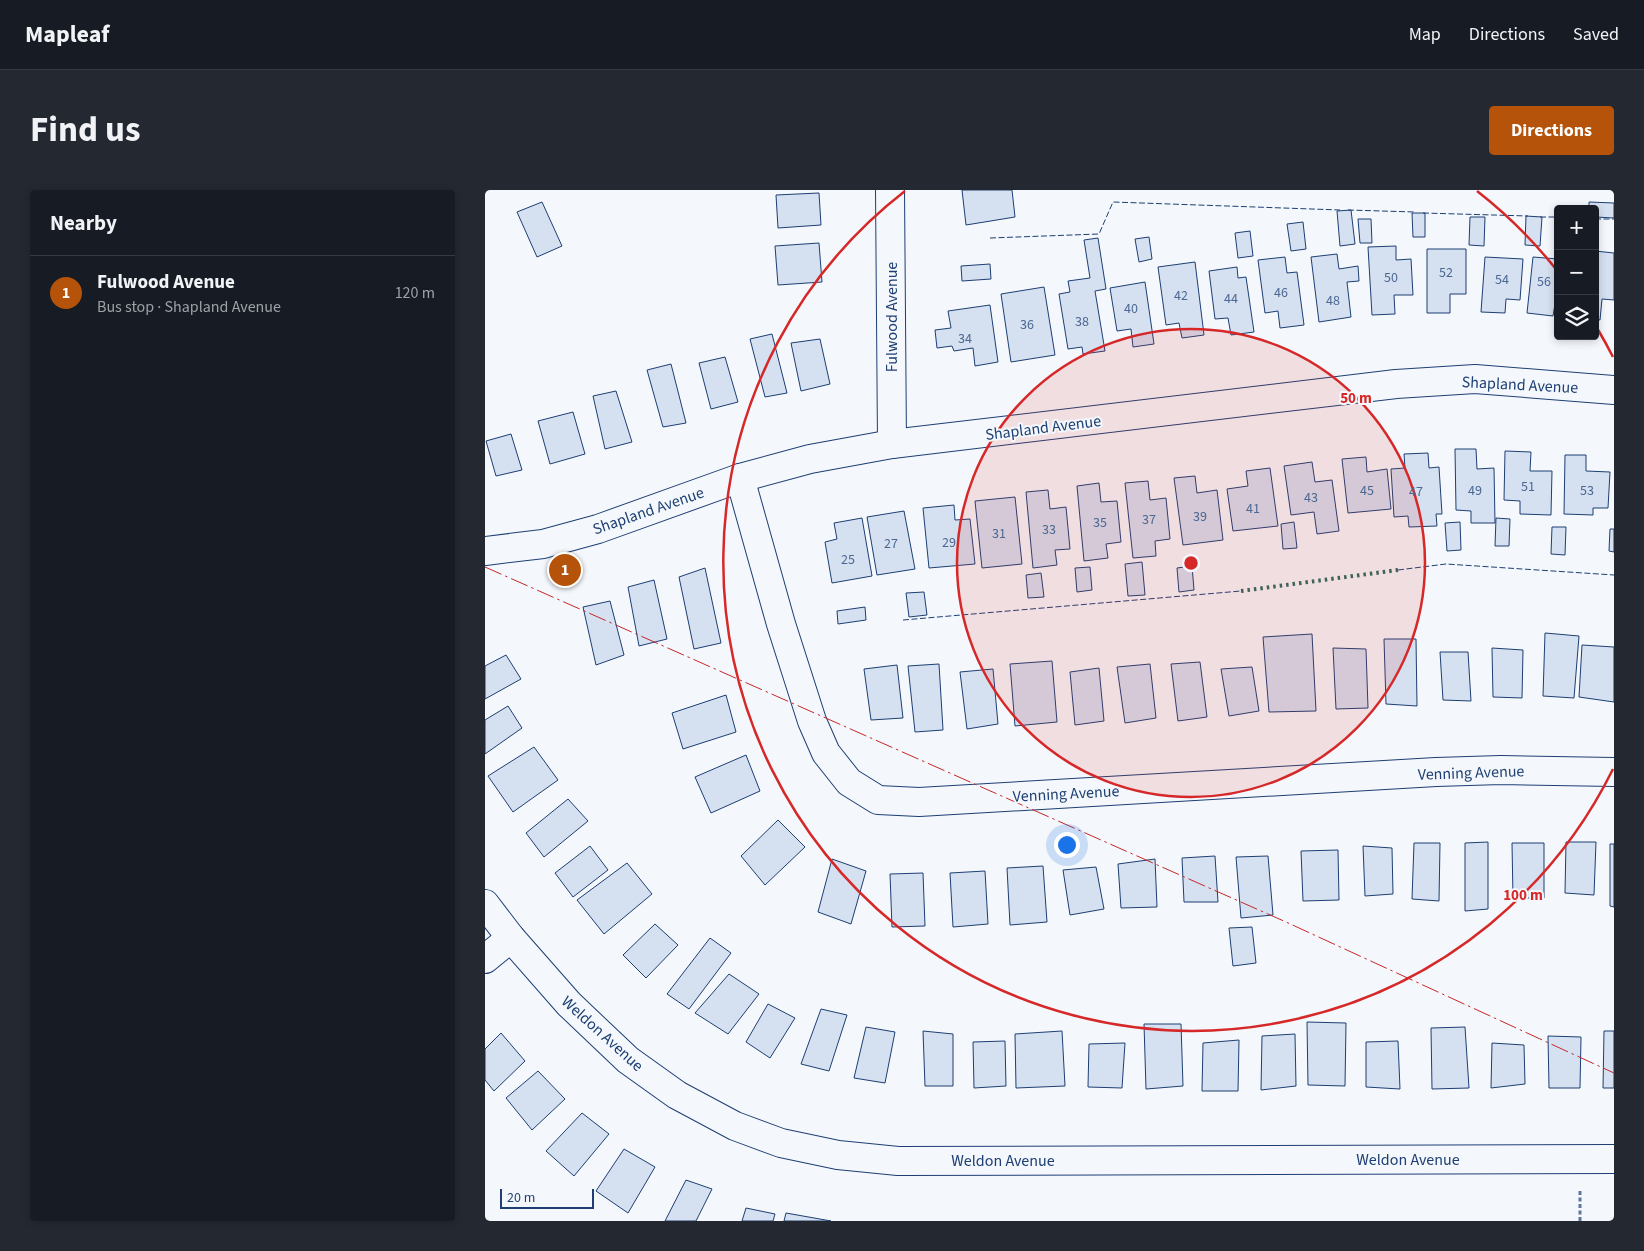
<!DOCTYPE html>
<html lang="en">
<head>
<meta charset="utf-8">
<style>
	body { margin:0; font-family:"Source Sans 3",sans-serif; background:#242831; color:#f1f3f6 }
	.controls { position:absolute; right:15px; top:15px; display:grid; overflow:hidden; border-radius:5px; box-shadow:0 2px 8px #0003 }
	.controls button { width:45px; height:45px; display:grid; place-items:center; padding:0; border:0; border-bottom:1px solid #363941; background:#171b24; color:#f1f3f6; font:25px sans-serif }
	.scale { position:absolute; left:15px; bottom:12px; width:94px; box-sizing:border-box; padding-left:5px; border:2px solid #1d3f73; border-top:0; font-size:14px; line-height:18px; white-space:nowrap; color:#1d3f73; -webkit-text-stroke:4px #f4f7fb; paint-order:stroke }
	.you { position:absolute; left:581px; top:654px; width:18px; height:18px; margin:-12px; border:4px solid #fff; border-radius:50%; background:#1a73e8; box-shadow:0 0 0 8px #1a73e833 }
	.badge { display:grid; place-items:center; width:32px; height:32px; border-radius:50%; background:#b45309; color:#fff; font-size:16px; font-weight:700 }
	.pin { position:absolute; translate:-50% -50%; border:2px solid #fff; box-shadow:0 1px 5px #0006 }
	.list { margin:0; padding:0; list-style:none }
	h2 { display:flex; justify-content:space-between; align-items:center; height:65px; margin:0; padding:0 20px; font-size:21px }
	h2 small { font-size:16px; font-weight:400; color:#9ea1a6 }
	.list li { display:grid; grid-template-columns:32px 1fr auto; gap:15px; align-items:center; box-sizing:border-box; height:75px; padding:0 20px; border-top:1px solid #363941 }
	.list b { display:block; font-size:19px; white-space:nowrap }
	.list p { margin:0; font-size:16px; white-space:nowrap; color:#9ea1a6 }
	.list em { font-size:16px; font-style:normal; color:#9ea1a6 }
	.icon { flex:none; width:28px; height:28px; fill:none; stroke:currentColor; stroke-width:2; stroke-linecap:round; stroke-linejoin:round }
	.map { position:relative; flex:none; width:1129px; height:1031px; overflow:hidden; border-radius:5px }
	header { display:flex; align-items:center; gap:30px; box-sizing:border-box; height:70px; padding:0 25px; background:#171b24; border-bottom:1px solid #363941 }
	header strong { font-size:24px }
	nav { display:flex; gap:28px; margin-inline-start:auto; font-size:18px }
	.intro { display:flex; align-items:center; justify-content:space-between; box-sizing:border-box; height:120px; padding:0 30px }
	h1 { margin:0; font-size:35px }
	.button { padding:12px 22px; border-radius:5px; background:#b45309; color:#fff; font-size:18px; font-weight:700 }
	main { display:flex; gap:30px; padding:0 30px }
	aside { flex:1; background:#171b24; border-radius:5px; box-shadow:0 2px 8px #0003 }
	.map>svg:first-child { display:block }
</style>
</head>
<body>
<header>
<strong>Mapleaf</strong>
<nav><a>Map</a><a>Directions</a><a>Saved</a></nav>
</header>
<div class="intro"><h1>Find us</h1><a class="button">Directions</a></div>
<main>
<aside>
<h2>Nearby<small></small></h2>
<ul class="list">
<li><span class="badge">1</span><div><b>Fulwood Avenue</b><p>Bus stop · Shapland Avenue</p></div><em>120 m</em></li>
</ul>
</aside>
<div class="map">
<svg width="1129" height="1031" viewBox="0 0 1129 1031">
	<rect width="100%" height="100%" fill="#f4f7fb"/>
	<g fill="#d5e0f0" stroke="#1d3f73">
		<path d="M477 0H527L530 27 481 35Z"/>
		<path d="M334 3 336 35 293 38 291 5Z"/>
		<path d="M57 12 77 56 52 67 32 22Z"/>
		<path d="M1104 12 1129 13V28L1110 27V19H1104Z"/>
		<path d="M866 20 870 54 855 56 852 21Z"/>
		<path d="M927 23H940V47H928Z"/>
		<path d="M1041 26 1057 27 1055 56 1040 55Z"/>
		<path d="M985 27H1000L999 56 984 55Z"/>
		<path d="M873 29H886L887 53H875Z"/>
		<path d="M818 32 821 59 806 61 802 34Z"/>
		<path d="M765 41 768 66 753 68 750 43Z"/>
		<path d="M664 47 667 69 654 72 650 49Z"/>
		<path d="M613 48 621 99 610 101 620 161 598 164 597 157 583 159 574 104 585 102 583 91 605 88 599 50Z"/>
		<path d="M334 53 337 92 293 95 290 56Z"/>
		<path d="M911 56V70L926 69 928 105H909L910 124 887 125 883 57Z"/>
		<path d="M942 59H981V104H965V123H942Z"/>
		<path d="M1110 61 1129 63V110L1117 109 1115 130 1110 129Z"/>
		<path d="M852 64 854 79 873 76 874 91 862 92 866 127 834 132 826 67Z"/>
		<path d="M800 67 802 83 812 82 819 135 795 138 793 121 780 123 773 70Z"/>
		<path d="M1000 67 1038 69 1035 110 1021 109 1020 123 996 122Z"/>
		<path d="M1048 67 1073 69V114H1070L1068 126 1042 123Z"/>
		<path d="M710 72 719 145 697 148 694 133 681 135 673 77Z"/>
		<path d="M505 74 506 89 477 91 476 76Z"/>
		<path d="M752 77 753 88 761 87 769 142 746 145 743 128 730 129 724 81Z"/>
		<path d="M660 92 669 154 648 157 646 139 632 141 625 98Z"/>
		<path d="M559 97 570 165 526 172 516 104Z"/>
		<path d="M505 115 513 172 490 176 488 158 469 161 467 156 452 158 450 140 466 138 463 121Z"/>
		<path d="M287 144 302 203 280 207 265 149Z"/>
		<path d="M335 149 345 194 316 201 306 153Z"/>
		<path d="M240 167 253 212 226 219 214 173Z"/>
		<path d="M186 174 201 233 178 237 162 180Z"/>
		<path d="M131 201 147 252 120 259 108 206Z"/>
		<path d="M88 222 100 264 65 274 53 231Z"/>
		<path d="M26 244 37 280 11 286 1 251Z"/>
		<path d="M970 259H991L992 279 1009 278 1010 333H986V321L971 320Z"/>
		<path d="M1020 261 1046 262 1045 281H1067L1066 325 1035 324V311L1019 310Z"/>
		<path d="M943 263 944 278 954 277 957 324H951L952 336 924 337 923 326 909 327 906 279 920 278 919 264Z"/>
		<path d="M1080 265H1101V281L1125 282 1123 318H1108V325L1079 324Z"/>
		<path d="M881 267 882 282 902 279 906 319 863 323 857 269Z"/>
		<path d="M827 272 830 292 847 290 854 341 832 344 829 322 806 325 799 276Z"/>
		<path d="M785 278 793 336 748 341 742 299 763 296 761 281Z"/>
		<path d="M710 286 712 303 732 300 738 350 698 355 689 288Z"/>
		<path d="M663 291 665 310 681 308 685 349 670 351 671 366 648 368 640 293Z"/>
		<path d="M614 293 616 312 632 311 636 352 621 354 623 368 599 371 592 296Z"/>
		<path d="M563 300 565 319 581 317 585 359 570 360 572 375 548 378 541 302Z"/>
		<path d="M530 307 537 374 497 378 490 311Z"/>
		<path d="M469 315 470 330 485 329 490 374 444 378 438 318Z"/>
		<path d="M419 321 430 379 392 385 382 327Z"/>
		<path d="M377 328 387 386 347 393 340 352 352 349 349 333Z"/>
		<path d="M1011 328 1025 329 1024 356H1010Z"/>
		<path d="M809 332 812 358 798 359 796 334Z"/>
		<path d="M975 332 976 360 962 361 960 333Z"/>
		<path d="M1067 337H1081L1080 365 1066 364Z"/>
		<path d="M1125 339H1129V362L1124 361Z"/>
		<path d="M657 372 660 405 643 406 640 374Z"/>
		<path d="M707 376 709 400 694 402 692 378Z"/>
		<path d="M605 377 607 400 592 402 590 378Z"/>
		<path d="M220 378 236 453 209 459 194 387Z"/>
		<path d="M556 383 559 407 543 408 541 385Z"/>
		<path d="M169 390 182 449 154 456 143 397Z"/>
		<path d="M439 402 442 425 424 427 421 403Z"/>
		<path d="M125 411 139 465 111 475 98 417Z"/>
		<path d="M380 417 381 430 353 434 352 421Z"/>
		<path d="M1060 443 1094 446 1089 508 1058 506Z"/>
		<path d="M827 444 831 521 784 522 778 447Z"/>
		<path d="M899 449H931L932 516 901 514Z"/>
		<path d="M1097 455 1129 457V512L1094 507Z"/>
		<path d="M848 458 881 459 883 518 851 519Z"/>
		<path d="M1007 458 1038 460 1037 508 1008 507Z"/>
		<path d="M955 462H983L986 511 958 510Z"/>
		<path d="M21 465 36 489 0 509V476Z"/>
		<path d="M567 471 572 532 530 536 525 474Z"/>
		<path d="M715 472 722 527 693 531 686 474Z"/>
		<path d="M454 474 458 540 430 542 423 476Z"/>
		<path d="M665 474 671 528 640 533 632 477Z"/>
		<path d="M412 475 418 528 386 530 379 479Z"/>
		<path d="M767 477 774 521 744 526 736 479Z"/>
		<path d="M614 478 619 531 590 535 585 482Z"/>
		<path d="M508 479 513 534 482 539 475 482Z"/>
		<path d="M241 505 251 542 198 559 187 523Z"/>
		<path d="M23 516 37 538 0 564V530Z"/>
		<path d="M49 557 73 590 28 622 3 586Z"/>
		<path d="M261 565 275 601 226 623 210 587Z"/>
		<path d="M83 609 103 631 59 667 41 643Z"/>
		<path d="M293 630 320 657 280 695 256 666Z"/>
		<path d="M1003 652V719L980 721V653Z"/>
		<path d="M1081 652H1111L1109 705 1080 703Z"/>
		<path d="M929 653H955L954 711 927 709Z"/>
		<path d="M1027 653H1059V708H1028Z"/>
		<path d="M1125 654H1129V717L1125 716Z"/>
		<path d="M105 656 123 680 88 707 70 683Z"/>
		<path d="M878 656 907 658 908 704 880 706Z"/>
		<path d="M853 660 854 710 818 711 816 661Z"/>
		<path d="M730 666 733 712H699L697 668Z"/>
		<path d="M783 666 788 725 756 728 751 667Z"/>
		<path d="M347 669 381 681 366 734 333 722Z"/>
		<path d="M670 669 672 717 636 718 633 674Z"/>
		<path d="M142 673 167 704 119 744 92 710Z"/>
		<path d="M558 676 562 732 525 735 522 678Z"/>
		<path d="M611 677 619 719 585 725 578 680Z"/>
		<path d="M500 681 503 734 468 737 465 683Z"/>
		<path d="M438 683 440 736 407 737 405 684Z"/>
		<path d="M170 734 193 755 161 788 138 765Z"/>
		<path d="M767 737 771 773 748 776 744 738Z"/>
		<path d="M225 748 246 763 204 819 182 804Z"/>
		<path d="M244 784 274 804 243 844 210 823Z"/>
		<path d="M283 814 310 828 285 868 261 852Z"/>
		<path d="M336 819 362 825 344 881 316 874Z"/>
		<path d="M822 832 861 833 860 896 823 895Z"/>
		<path d="M659 834H696L698 896 661 899Z"/>
		<path d="M381 837 410 842 400 893 369 888Z"/>
		<path d="M980 837 984 898 947 899 946 838Z"/>
		<path d="M438 841 468 844V896H440Z"/>
		<path d="M577 841 580 896 531 898 530 844Z"/>
		<path d="M1119 841H1129V898H1118Z"/>
		<path d="M16 843 40 871 9 901 0 890V859Z"/>
		<path d="M810 844 811 896 776 900 777 846Z"/>
		<path d="M1063 846 1096 847 1095 898H1064Z"/>
		<path d="M754 850 753 901H717L718 853Z"/>
		<path d="M520 851 521 896 489 898 488 852Z"/>
		<path d="M913 851 915 899 881 897V852Z"/>
		<path d="M640 853 637 898 603 897 604 854Z"/>
		<path d="M1007 853 1039 855 1040 894 1006 898Z"/>
		<path d="M53 881 80 909 47 940 21 908Z"/>
		<path d="M97 923 124 944 89 986 61 961Z"/>
		<path d="M139 959 170 977 143 1023 111 1001Z"/>
		<path d="M201 990 227 999 211 1031H180Z"/>
		<path d="M261 1018 290 1024 288 1031H257Z"/>
		<path d="M301 1023 346 1031H299Z"/>
	</g>
	<g fill="none" stroke-linecap="round" stroke-linejoin="round">
		<defs>
			<g id="street">
				<path d="M405 0 407 254"/>
				<path d="M255 288 296 434 327 531 341 563 364 592 393 610 434 612 951 582 1016 580 1129 582"/>
				<path d="M0 361 58 354 113 339 255 288 325 269 407 254 911 194 990 189 1129 200"/>
				<path d="M0 714 26 748 84 814 143 870 192 905 250 936 296 953 353 965 413 971 1129 969"/>
				<path d="M0 769 26 748"/>
			</g>
		</defs>
		<use href="#street" stroke="#1d3f73" stroke-width="30"/>
		<path stroke="#5e769c" stroke-width="3" stroke-dasharray="4 2.5" stroke-linecap="butt" d="M1095 1031V1000"/>
		<use href="#street" stroke="#f4f7fb" stroke-width="28"/>
		<path stroke="#2c6c60" stroke-width="4" stroke-dasharray="2.5 4" stroke-linecap="butt" d="M756 401 913 380"/>
		<g stroke="#1d3f73" stroke-width="1" stroke-dasharray="6 2.5" stroke-linecap="butt">
			<path d="M863 20 930 22"/>
			<path d="M938 23 1043 26"/>
			<path d="M1055 27H1073"/>
			<path d="M1110 29H1129"/>
			<path d="M505 48 614 44 628 12 855 20"/>
			<path d="M913 380 961 374 1129 385"/>
			<path d="M418 430 756 401"/>
		</g>
		<path stroke="#c62828" stroke-width="1" stroke-dasharray="18 4 2.5 4" stroke-linecap="butt" d="M0 377 801 732 1129 883"/>
	</g>
	<circle cx="706" cy="373" r="234" fill="#d62828" fill-opacity=".12"/>
	<g fill="none" stroke="#d62828" stroke-width="2.5">
		<circle cx="706" cy="373" r="234"/>
		<path d="M1128 579A469 469 0 1 1 420 1M992 1A469 469 0 0 1 1070 78M1112 138A469 469 0 0 1 1128 167"/>
	</g>
	<g text-anchor="middle" stroke-width="4" stroke-linejoin="round" paint-order="stroke">
		<g font-size="14" fill="#4b6792">
			<text x="961" y="87">52</text>
			<text x="906" y="92">50</text>
			<text x="1017" y="94">54</text>
			<text x="1059" y="96">56</text>
			<text x="796" y="107">46</text>
			<text x="696" y="110">42</text>
			<text x="746" y="113">44</text>
			<text x="848" y="115">48</text>
			<text x="646" y="123">40</text>
			<text x="597" y="136">38</text>
			<text x="542" y="139">36</text>
			<text x="480" y="153">34</text>
			<text x="1043" y="301">51</text>
			<text x="882" y="305">45</text>
			<text x="990" y="305">49</text>
			<text x="1102" y="305">53</text>
			<text x="931" y="306">47</text>
			<text x="826" y="312">43</text>
			<text x="768" y="323">41</text>
			<text x="715" y="331">39</text>
			<text x="664" y="334">37</text>
			<text x="615" y="337">35</text>
			<text x="564" y="344">33</text>
			<text x="514" y="348">31</text>
			<text x="464" y="357">29</text>
			<text x="406" y="358">27</text>
			<text x="363" y="374">25</text>
		</g>
		<g font-size="16" fill="#1d3f73" stroke="#f4f7fb">
			<text transform="translate(406 127) rotate(-90)" y="6">Fulwood Avenue</text>
			<text transform="translate(1035 194) rotate(3)" y="6">Shapland Avenue</text>
			<text transform="translate(558 237) rotate(-7)" y="6">Shapland Avenue</text>
			<text transform="translate(163 320) rotate(-19)" y="6">Shapland Avenue</text>
			<text transform="translate(986 582) rotate(-2)" y="6">Venning Avenue</text>
			<text transform="translate(581 603) rotate(-3)" y="6">Venning Avenue</text>
			<text transform="translate(118 843) rotate(42)" y="6">Weldon Avenue</text>
			<text x="923" y="975">Weldon Avenue</text>
			<text x="518" y="976">Weldon Avenue</text>
		</g>
	</g>
	<circle cx="706" cy="373" r="8" fill="#d62828" stroke="#f4f7fb" stroke-width="2.5"/>
	<g font-size="15" text-anchor="middle" font-weight="bold" fill="#d62828" stroke="#f4f7fb" stroke-width="4" stroke-linejoin="round" paint-order="stroke">
		<text x="871" y="213">50 m</text>
		<text x="1038" y="710">100 m</text>
	</g>
</svg>
<div class="controls">
<button>+</button>
<button>−</button>
<button><svg class="icon" aria-label="layers" viewBox="0 0 24 24"><path d="M12 4l9 5-9 5-9-5zM3 14l9 5 9-5"/></svg></button>
</div>
<div class="scale">20 m</div>
<div class="you"></div>
<div class="pin badge" style="left:80px;top:380px">1</div>
</div>
</main>
</body>
</html>
